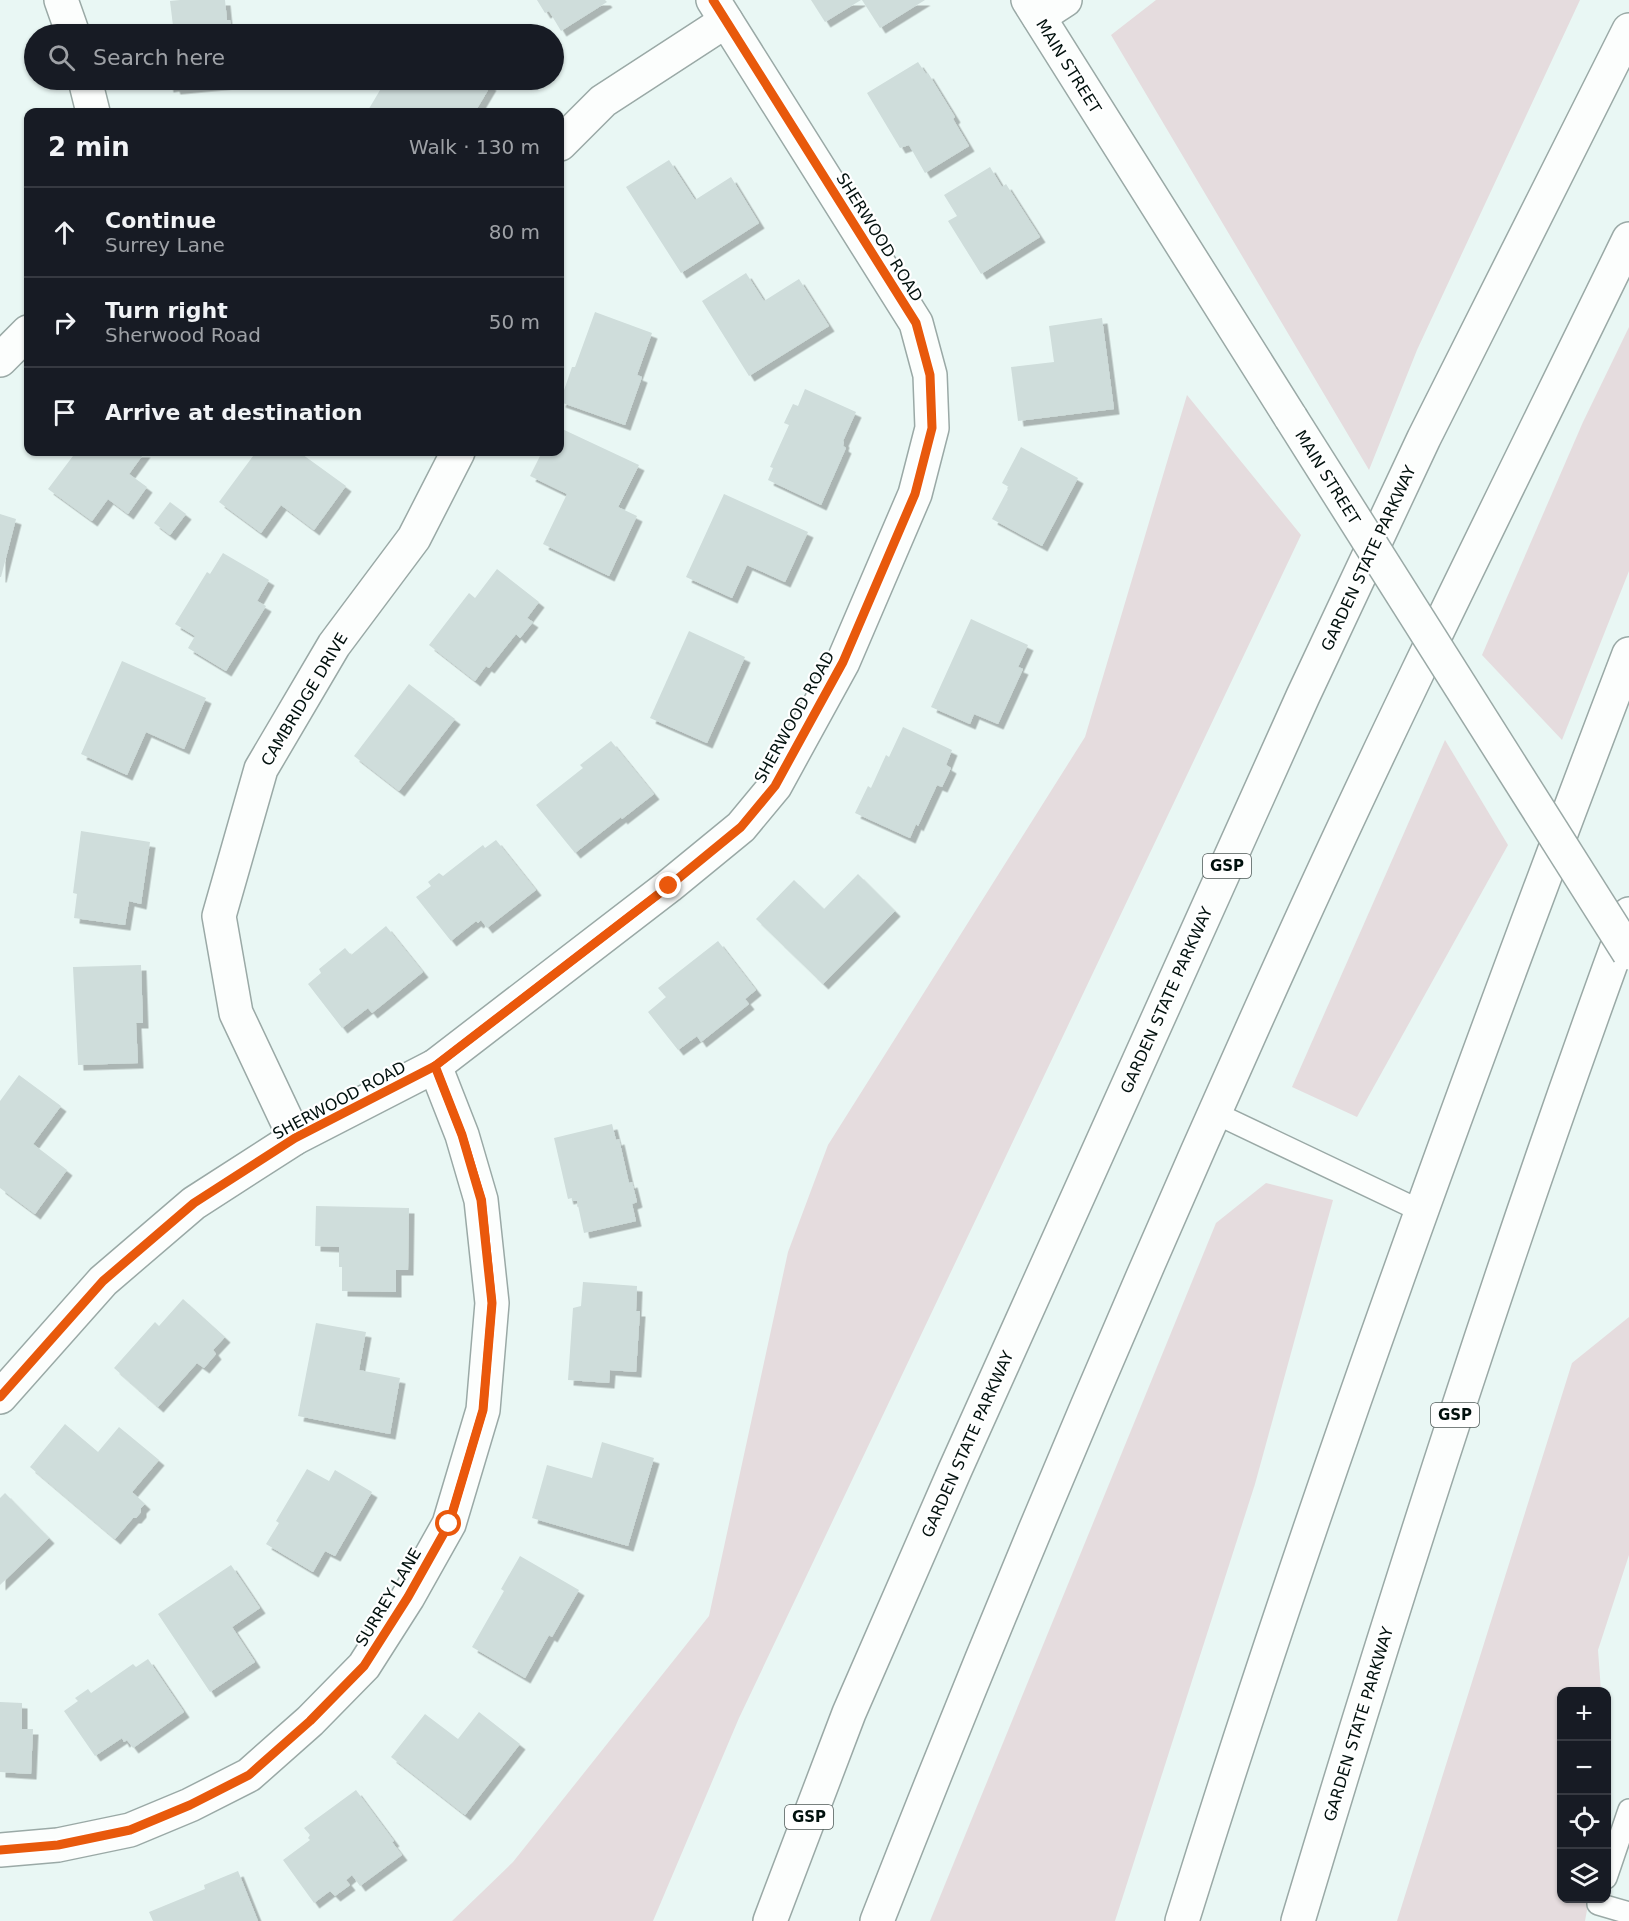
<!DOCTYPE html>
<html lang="en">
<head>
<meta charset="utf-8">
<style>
	body { margin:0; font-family:"DejaVu Sans",sans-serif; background:#20242c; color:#f1f3f6 }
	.controls { position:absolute; right:18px; bottom:18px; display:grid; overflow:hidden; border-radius:12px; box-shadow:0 2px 4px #0004 }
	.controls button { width:54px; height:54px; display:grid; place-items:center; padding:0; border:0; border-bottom:2px solid #363941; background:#171b24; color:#f1f3f6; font:30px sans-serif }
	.stop { position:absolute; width:18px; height:18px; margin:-14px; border:4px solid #ea580c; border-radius:50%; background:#fff }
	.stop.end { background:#ea580c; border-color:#fff; box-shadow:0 2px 6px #0008 }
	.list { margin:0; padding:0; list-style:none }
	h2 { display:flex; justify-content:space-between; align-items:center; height:78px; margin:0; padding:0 24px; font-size:26px }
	h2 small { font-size:20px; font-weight:400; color:#9ea1a6 }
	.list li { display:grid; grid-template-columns:39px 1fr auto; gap:18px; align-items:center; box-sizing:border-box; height:90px; padding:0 24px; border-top:2px solid #363941 }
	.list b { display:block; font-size:22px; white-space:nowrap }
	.list p { margin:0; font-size:20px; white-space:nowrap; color:#9ea1a6 }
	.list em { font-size:20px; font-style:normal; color:#9ea1a6 }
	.icon { flex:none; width:33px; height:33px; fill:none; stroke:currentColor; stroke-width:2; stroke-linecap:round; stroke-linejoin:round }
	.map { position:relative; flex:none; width:1629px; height:1921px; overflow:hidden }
	.search { position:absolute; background:#171b24; box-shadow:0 2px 4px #0004; left:24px; top:24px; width:540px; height:66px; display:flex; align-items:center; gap:15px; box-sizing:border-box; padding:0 21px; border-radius:33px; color:#9ea1a6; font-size:22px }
	.panel { position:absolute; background:#171b24; box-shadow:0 2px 4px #0004; left:24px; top:108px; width:540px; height:348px; border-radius:12px }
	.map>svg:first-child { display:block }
</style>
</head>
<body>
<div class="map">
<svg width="1629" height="1921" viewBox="0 0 1629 1921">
	<defs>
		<filter id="shadow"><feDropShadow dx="5.5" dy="5.5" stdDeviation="0" flood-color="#0004"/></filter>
	</defs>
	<rect width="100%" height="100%" fill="#e9f7f4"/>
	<g fill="#e5dcde">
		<path d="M1156 0H1580L1417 350 1369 470 1111 35Z"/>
		<path d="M1629 327V571L1562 740 1482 655 1583 422Z"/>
		<path d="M1187 395 1301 535 739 1718 653 1921H452L513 1862 709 1616 788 1252 828 1145 1085 737Z"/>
		<path d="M1445 740 1508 845 1357 1117 1292 1087Z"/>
		<path d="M1266 1183 1333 1200 1255 1484 1115 1921H930L1216 1223Z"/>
		<path d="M1629 1317V1555L1598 1650 1601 1691 1562 1692V1898L1589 1899 1585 1921H1397L1572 1363Z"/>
	</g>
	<g fill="#cfdddb" filter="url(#shadow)">
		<path d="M180 0H225L227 20H230L232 34H162V27L173 26 170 1Z"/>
		<path d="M537 0H605L607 2 561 31 549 11 545 13Z"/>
		<path d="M811 0H861L825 22Z"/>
		<path d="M862 0H925L880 28Z"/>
		<path d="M918 62 926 74 928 73 955 117 953 119 969 146 925 173 909 145 900 148 867 93Z"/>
		<path d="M167 80H236L237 83 175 89 174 86 168 87Z"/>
		<path d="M386 80H481L491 85 475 112H367Z"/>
		<path d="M669 160 695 200 731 177 759 223 681 273 626 187Z"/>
		<path d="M990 167 1002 187 1006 184 1040 237 981 274 948 221 957 216 944 195Z"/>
		<path d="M746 273 764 301 799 279 829 326 749 376 702 301Z"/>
		<path d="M595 312 652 333 637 375 642 377 625 425 560 402 572 367H575Z"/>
		<path d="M1102 318 1114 409 1018 421 1011 367 1054 362 1049 326Z"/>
		<path d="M805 389 856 412 843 441 844 442 843 446 846 448 821 505 768 480 773 468 770 467 789 425 784 423 793 404 798 406Z"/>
		<path d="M560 428 639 465 618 507 637 516 609 576 543 544 567 494 530 476 542 452H560Z"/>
		<path d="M1021 447 1078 478 1042 546 992 519 1009 487 1002 483Z"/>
		<path d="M76 452H145L129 474 147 487 128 514 108 499 92 521 48 489Z"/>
		<path d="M256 452H299L346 486 314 530 281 505 261 533 219 502Z"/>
		<path d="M724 494 808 532 785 582 747 565 732 598 686 577Z"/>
		<path d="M170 502 186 514 170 535 154 523Z"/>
		<path d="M0 514 16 519 1 577H0Z"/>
		<path d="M223 553 269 580 257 601 266 606 226 671 188 648 195 636 175 624 207 572 210 574Z"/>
		<path d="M497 569 539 602 527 618 533 622 520 638 516 634 489 668 486 666 475 681 429 645 469 593 475 598Z"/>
		<path d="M971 619 1028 645 1018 667 1023 669 998 724 974 714 970 724 931 707Z"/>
		<path d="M689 631 745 657 707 743 650 718Z"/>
		<path d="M122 661 206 698 184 749 146 732 127 775 81 754Z"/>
		<path d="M409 684 455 719 399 791 354 756Z"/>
		<path d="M903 727 952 750 946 765 951 768 942 787 937 785 918 826 916 824 910 838 855 813 868 786 871 788 886 755 889 757Z"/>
		<path d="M611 741 654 794 622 819 621 817 575 853 536 805 583 768 580 765Z"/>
		<path d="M81 831 150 842 141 904 129 901 125 925 74 918 77 894 73 893Z"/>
		<path d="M496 840 536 890 487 928 481 920 478 923 476 921 451 941 416 897 431 886 428 882 439 873 443 876 483 845 485 848Z"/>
		<path d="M858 874 895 911 823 984 756 919 794 880 824 909Z"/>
		<path d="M386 926 423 972 372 1013 368 1008 342 1028 308 984 321 973 319 969 345 948 351 955Z"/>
		<path d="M718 941 756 990 745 999 749 1004 701 1042 697 1036 678 1050 648 1012 666 997 658 988Z"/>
		<path d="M141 965 143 1023H136L138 1063 78 1065 73 967Z"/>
		<path d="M19 1075 61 1106 33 1144 67 1170 35 1214 0 1188V1101Z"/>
		<path d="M612 1124 616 1140 619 1139 629 1183 632 1182 637 1202 632 1204 636 1221 584 1233 577 1201H572V1198L568 1199 554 1138Z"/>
		<path d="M316 1206 409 1208 408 1270H396V1292L342 1291V1267H339V1247L315 1246Z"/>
		<path d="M583 1282 637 1286 636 1311H640L636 1372 610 1370 609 1383 568 1380 573 1308 581 1306Z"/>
		<path d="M183 1299 225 1337 213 1350 216 1354 204 1368 197 1363 158 1407 114 1368 155 1322 159 1326Z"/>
		<path d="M316 1323 366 1332 359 1370 400 1378 390 1434 298 1416Z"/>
		<path d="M65 1424 98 1452 119 1427 159 1460 132 1492 145 1504 141 1508V1512L136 1518H133L115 1539 30 1467Z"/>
		<path d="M602 1442 654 1458 628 1546 532 1518 547 1465 592 1478Z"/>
		<path d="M307 1469 329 1481 335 1470 372 1492 335 1556 325 1551 313 1572 266 1544 279 1523 276 1521Z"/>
		<path d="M5 1493 49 1538 0 1585V1498Z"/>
		<path d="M520 1556 579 1590 552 1637 549 1635 525 1678 472 1647 504 1591 501 1589Z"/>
		<path d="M231 1565 260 1608 232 1627 255 1662 210 1692 158 1614Z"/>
		<path d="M148 1659 184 1712 133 1748 127 1740 124 1742 122 1738 95 1756 64 1711 78 1701 75 1698 88 1689 91 1693 133 1664 136 1667Z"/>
		<path d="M0 1702 22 1703V1729H33L31 1774 0 1772Z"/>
		<path d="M479 1712 520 1744 465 1815 391 1757 425 1714 458 1739Z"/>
		<path d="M356 1790 394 1841 392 1842 402 1855 360 1886 352 1875 346 1880 350 1885 335 1896 330 1891 314 1903 283 1860 310 1840 308 1838 310 1835 304 1828Z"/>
		<path d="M238 1871 258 1921H153L149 1912 205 1889 204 1885Z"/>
	</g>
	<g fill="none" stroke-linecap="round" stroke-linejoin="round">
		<defs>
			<g id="lane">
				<path d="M1215 1113 1421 1211"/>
				<path d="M1606 1878 1629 1810"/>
				<path d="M1598 1904 1629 1913"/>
			</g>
			<g id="street">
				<path d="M61 0 73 34"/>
				<path d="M85 80 93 112"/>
				<path d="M560 144 603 101 726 21"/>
				<path d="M0 360 28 332"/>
				<path d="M295 1138 236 1013 219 916 261 769 334 645 414 538 458 452"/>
				<path d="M0 1397 103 1281 194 1203 295 1138 435 1066 669 886 741 827 775 786 843 662 915 494 932 428 930 375 916 323 713 0"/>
				<path d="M0 1850 58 1845 130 1830 190 1805 249 1775 310 1721 364 1666 408 1597 449 1524 483 1410 492 1303 481 1200 462 1135 435 1066"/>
			</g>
			<path id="secondary" d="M1028 0 1291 418"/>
			<g id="highway">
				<path d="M1039 17 1065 0"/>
				<path d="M770 1921 849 1713 955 1470 1303 696 1424 438 1629 30"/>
				<path d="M877 1921C1005 1594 1143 1269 1288 949 1396 710 1514 475 1629 239"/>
				<path d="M1182 1921C1315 1493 1469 1073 1629 654"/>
				<path d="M1298 1921C1399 1583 1507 1246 1629 914"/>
			</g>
		</defs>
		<use href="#lane" stroke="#9aa9a6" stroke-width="24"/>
		<use href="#street" stroke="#9aa9a6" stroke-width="36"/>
		<use href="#secondary" stroke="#9aa9a6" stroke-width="36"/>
		<use href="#highway" stroke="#9aa9a6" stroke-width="36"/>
		<use href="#lane" stroke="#fcfefd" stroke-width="21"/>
		<use href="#street" stroke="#fcfefd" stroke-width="33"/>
		<use href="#secondary" stroke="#fcfefd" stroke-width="33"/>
		<use href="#highway" stroke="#fcfefd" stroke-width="33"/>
		<defs>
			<path id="secondary-bridge" d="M1291 418 1629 953"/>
		</defs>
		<use href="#secondary-bridge" stroke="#9aa9a6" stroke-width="36" stroke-linecap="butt"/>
		<use href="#secondary-bridge" stroke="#fcfefd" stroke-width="33"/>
		<defs>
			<g id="cycleway">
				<path d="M0 1397 103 1281 194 1203 295 1138 435 1066 669 886 741 827 775 786 843 662 915 494 932 428 930 375 916 323 713 0"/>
				<path d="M0 1850 58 1845 130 1830 190 1805 249 1775 310 1721 364 1666 408 1597 449 1524 483 1410 492 1303 481 1200 462 1135 435 1066"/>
			</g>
		</defs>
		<use href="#cycleway" stroke="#fff" stroke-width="13"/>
		<use href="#cycleway" stroke="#e8590c" stroke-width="9"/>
	</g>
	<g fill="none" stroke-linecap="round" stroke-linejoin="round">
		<path stroke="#ea580c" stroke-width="8" d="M449 1524 483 1410 492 1303 482 1200 462 1135 435 1066 669 886"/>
	</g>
	<g text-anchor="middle" stroke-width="4.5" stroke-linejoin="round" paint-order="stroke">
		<g fill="#fff" stroke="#4e5856" stroke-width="1.5">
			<rect x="1203" y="854" width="48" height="24" rx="4.5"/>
			<rect x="1431" y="1403" width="48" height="24" rx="4.5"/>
			<rect x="785" y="1805" width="48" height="24" rx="4.5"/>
		</g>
		<g font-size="15" font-weight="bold" fill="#02110e">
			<text x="1227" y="871">GSP</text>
			<text x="1455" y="1420">GSP</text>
			<text x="809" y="1822">GSP</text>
		</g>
		<g font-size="16" fill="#02110e" stroke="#fff">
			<text transform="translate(1069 66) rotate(58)" y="6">MAIN STREET</text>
			<text transform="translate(880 237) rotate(58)" y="6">SHERWOOD ROAD</text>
			<text transform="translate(1328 477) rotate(58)" y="6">MAIN STREET</text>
			<text transform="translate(1368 558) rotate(-65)" y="6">GARDEN STATE PARKWAY</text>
			<text transform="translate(304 699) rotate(-59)" y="6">CAMBRIDGE DRIVE</text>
			<text transform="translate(794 717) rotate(-61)" y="6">SHERWOOD ROAD</text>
			<text transform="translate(1166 1000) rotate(-66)" y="6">GARDEN STATE PARKWAY</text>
			<text transform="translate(339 1100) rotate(-28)" y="6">SHERWOOD ROAD</text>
			<text transform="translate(967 1444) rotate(-66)" y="6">GARDEN STATE PARKWAY</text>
			<text transform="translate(388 1597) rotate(-59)" y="6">SURREY LANE</text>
			<text transform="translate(1358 1724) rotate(-73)" y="6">GARDEN STATE PARKWAY</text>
		</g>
	</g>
</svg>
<div class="controls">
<button>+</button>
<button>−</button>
<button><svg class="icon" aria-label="locate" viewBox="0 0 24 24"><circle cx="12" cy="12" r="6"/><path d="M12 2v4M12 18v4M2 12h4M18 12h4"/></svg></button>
<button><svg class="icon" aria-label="layers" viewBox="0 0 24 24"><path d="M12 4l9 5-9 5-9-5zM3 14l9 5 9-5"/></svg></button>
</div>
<div class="stop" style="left:449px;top:1524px"></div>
<div class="stop end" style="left:669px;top:886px"></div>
<div class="search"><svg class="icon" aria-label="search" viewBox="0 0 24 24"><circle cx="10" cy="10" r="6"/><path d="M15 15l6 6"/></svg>Search here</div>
<section class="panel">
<h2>2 min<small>Walk · 130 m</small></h2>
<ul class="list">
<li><svg class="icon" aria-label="ahead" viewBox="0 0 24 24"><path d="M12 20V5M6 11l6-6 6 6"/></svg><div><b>Continue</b><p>Surrey Lane</p></div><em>80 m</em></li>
<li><svg class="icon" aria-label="right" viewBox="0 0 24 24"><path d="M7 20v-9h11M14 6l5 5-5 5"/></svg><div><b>Turn right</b><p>Sherwood Road</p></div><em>50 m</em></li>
<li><svg class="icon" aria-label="arrive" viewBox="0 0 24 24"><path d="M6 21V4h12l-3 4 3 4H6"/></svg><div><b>Arrive at destination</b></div></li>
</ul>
</section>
</div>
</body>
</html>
